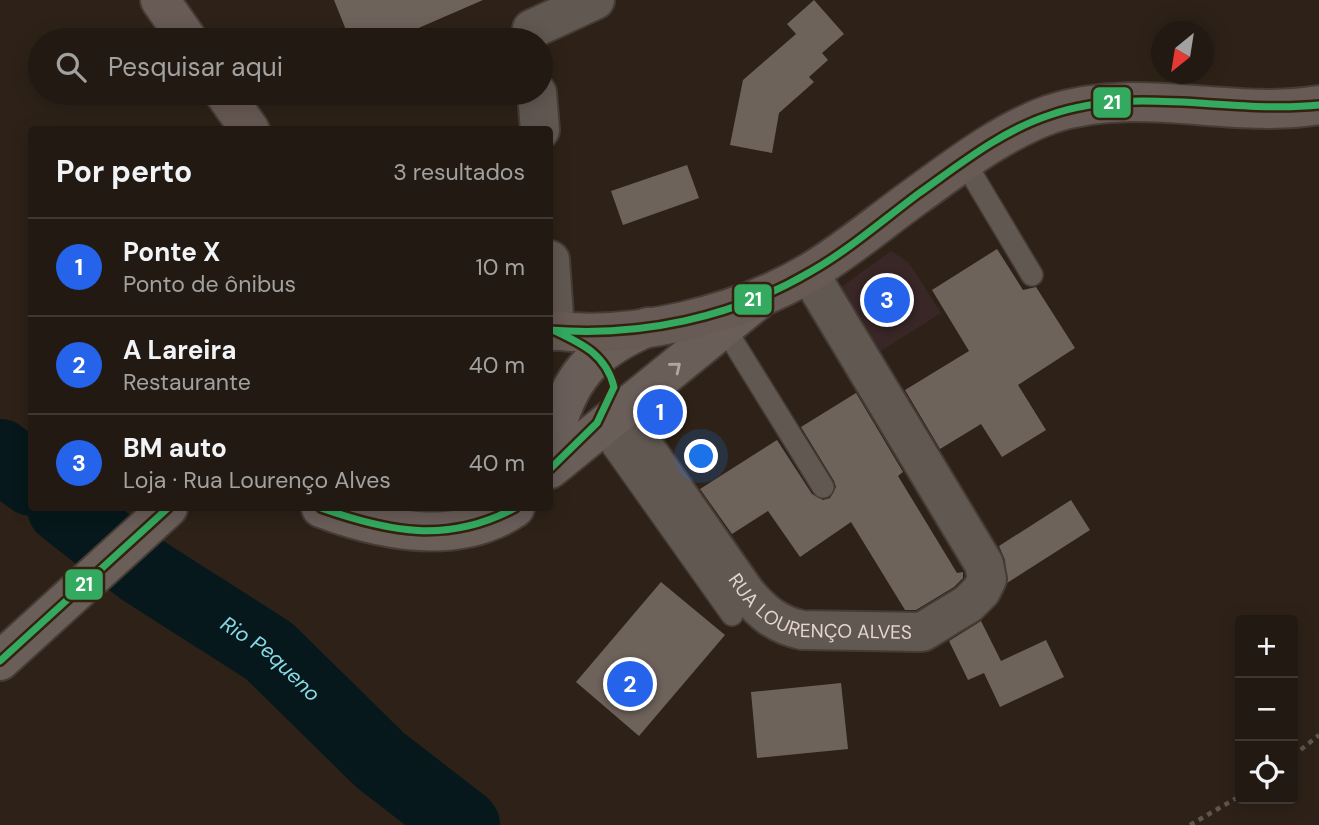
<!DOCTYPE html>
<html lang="pt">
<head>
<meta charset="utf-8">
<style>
	body { margin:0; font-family:"DM Sans",sans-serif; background:#2e2720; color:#f1f3f6 }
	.controls { position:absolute; right:21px; bottom:21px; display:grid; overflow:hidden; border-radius:7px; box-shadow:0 4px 18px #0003 }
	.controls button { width:63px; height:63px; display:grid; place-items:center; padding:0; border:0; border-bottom:2px solid #3f3832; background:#221a12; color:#f1f3f6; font:35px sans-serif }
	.compass { position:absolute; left:1151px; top:21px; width:63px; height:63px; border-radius:50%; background:#221a12; box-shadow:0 4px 18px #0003; rotate:210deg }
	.you { position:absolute; left:702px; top:457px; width:24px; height:24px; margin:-18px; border:5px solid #fff; border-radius:50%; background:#1a73e8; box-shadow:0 0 0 10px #1a73e833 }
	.badge { display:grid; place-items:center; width:46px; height:46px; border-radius:50%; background:#2563eb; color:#fff; font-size:23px; font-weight:700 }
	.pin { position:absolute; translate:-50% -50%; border:4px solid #fff; box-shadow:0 2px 7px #0006 }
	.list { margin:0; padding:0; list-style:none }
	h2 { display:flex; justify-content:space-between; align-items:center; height:91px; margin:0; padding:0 28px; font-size:30px }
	h2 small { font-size:23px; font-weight:400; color:#a2a19f }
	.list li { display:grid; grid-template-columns:46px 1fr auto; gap:21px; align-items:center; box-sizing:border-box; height:98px; padding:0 28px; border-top:2px solid #3f3832 }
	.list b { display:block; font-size:26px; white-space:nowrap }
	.list p { margin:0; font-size:23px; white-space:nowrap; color:#a2a19f }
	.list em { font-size:23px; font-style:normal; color:#a2a19f }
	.icon { flex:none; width:38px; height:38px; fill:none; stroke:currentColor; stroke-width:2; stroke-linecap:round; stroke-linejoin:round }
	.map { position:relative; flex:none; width:1319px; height:825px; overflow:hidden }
	.search { position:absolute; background:#221a12; box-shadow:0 4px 18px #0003; left:28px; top:28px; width:525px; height:77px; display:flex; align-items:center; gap:18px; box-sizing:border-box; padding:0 24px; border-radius:38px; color:#a2a19f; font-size:26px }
	.panel { position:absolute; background:#221a12; box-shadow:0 4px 18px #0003; left:28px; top:126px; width:525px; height:385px; border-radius:7px }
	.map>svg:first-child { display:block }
</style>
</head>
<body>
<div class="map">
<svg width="1319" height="825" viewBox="0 0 1319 825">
	<rect width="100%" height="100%" fill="#2e2218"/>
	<path fill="#392627" d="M891 251 909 263 941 313 873 356 834 292Z"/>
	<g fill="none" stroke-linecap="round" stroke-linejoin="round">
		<g stroke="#06181b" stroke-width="72">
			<path d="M0 455 32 480"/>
			<path id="s1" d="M63 508 142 570 269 651 380 760 464 825"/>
		</g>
	</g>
	<g fill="#6e635b">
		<path d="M334 0H483L391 40H350Z"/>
		<path d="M814 0 844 34 822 53 828 60 809 77 814 82 779 113 772 153 730 145 743 80 796 34 787 24Z"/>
		<path d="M687 165 699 198 623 225 611 191Z"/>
		<path d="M997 249 1023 290 1036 287 1075 348 1018 385 1046 430 1002 457 981 424 940 449 905 390 969 351 932 290Z"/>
		<path d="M856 393 903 472 898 476 957 573 963 572V578L954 587 916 610H905L851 522 800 557 768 511 732 534 700 489 777 440 812 494 823 500 830 498 836 487 834 481 801 427Z"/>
		<path d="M1071 500 1090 530 1007 583 1005 560 999 546Z"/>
		<path d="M661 582 725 635 639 736 576 682Z"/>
		<path d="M981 621 1001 661 1046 640 1064 677 1000 707 984 673 968 680 949 641Z"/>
		<path d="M841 683 848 749 757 758 751 692Z"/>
	</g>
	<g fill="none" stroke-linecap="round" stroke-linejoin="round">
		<defs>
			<g id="lane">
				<path d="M964 161 1032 275"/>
				<path d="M724 327 823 487"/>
				<path d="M600 429 732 615"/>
			</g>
			<g id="street">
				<path d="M532 29 595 0"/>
				<path d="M537 93 540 130"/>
				<path d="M550 260 555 331"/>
				<path id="s2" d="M620 412 746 593C762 612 777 625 802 630L922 632 968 604 981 591 987 579 984 564 809 273"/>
			</g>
			<g id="secondary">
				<path d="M553 439C568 379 590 352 648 327"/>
				<path d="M550 469 758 300"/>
				<path d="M321 508C382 531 457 547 515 508"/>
				<path d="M0 661 168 508"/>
			</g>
			<g id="primary">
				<path d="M160 0 188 40"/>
				<path d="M224 93 250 130"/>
				<path d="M550 330C632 341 737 315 809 273 846 251 881 221 916 196 959 165 1001 132 1051 114 1138 85 1231 120 1319 105"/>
			</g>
		</defs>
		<use href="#lane" stroke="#463c36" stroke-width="24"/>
		<use href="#street" stroke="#463c36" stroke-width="42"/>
		<use href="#secondary" stroke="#463c36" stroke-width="42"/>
		<use href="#primary" stroke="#463c36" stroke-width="42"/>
		<g stroke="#5e554f" stroke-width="4.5" stroke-dasharray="5 5" stroke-linecap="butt">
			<path d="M1293 756 1319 735"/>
			<path d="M1190 825 1240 796"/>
		</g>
		<use href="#lane" stroke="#625852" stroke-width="21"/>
		<use href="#street" stroke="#625852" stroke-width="38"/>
		<use href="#secondary" stroke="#6a5e59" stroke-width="38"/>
		<use href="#primary" stroke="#685a54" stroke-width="38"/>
		<defs>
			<g id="bus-1">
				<path d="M550 330C640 337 732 318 810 272 849 250 883 220 918 194 959 165 1001 131 1050 115 1135 85 1231 114 1319 105"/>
				<path d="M550 469 597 423 614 387C606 355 583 344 555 331"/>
				<path d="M321 508C389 532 448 544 515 508"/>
				<path d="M0 661 168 508"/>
			</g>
		</defs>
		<use href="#bus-1" stroke="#362110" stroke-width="12"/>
		<use href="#bus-1" stroke="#33aa60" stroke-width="7"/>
	</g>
	<defs><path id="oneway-chevron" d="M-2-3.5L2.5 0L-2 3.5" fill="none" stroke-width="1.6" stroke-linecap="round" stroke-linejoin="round" transform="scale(1.75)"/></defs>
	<use stroke="#b3a69e" href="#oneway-chevron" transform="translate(676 367) rotate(-39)"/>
	<g text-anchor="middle" stroke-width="7" stroke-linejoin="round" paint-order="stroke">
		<g font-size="19" fill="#e4d6cc" stroke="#362110">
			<text dy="7" stroke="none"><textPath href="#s2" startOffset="299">RUA LOURENÇO ALVES</textPath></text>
		</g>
		<g font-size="21" font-style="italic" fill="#89d8e5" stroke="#362110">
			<text dy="7" stroke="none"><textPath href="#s1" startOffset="257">Rio Pequeno</textPath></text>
		</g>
	</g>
	<g stroke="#362110" stroke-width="2.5">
		<rect x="1092" y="86" width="40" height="33" rx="7" fill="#33aa60"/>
		<rect x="733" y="283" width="40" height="33" rx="7" fill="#33aa60"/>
		<rect x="64" y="568" width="40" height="33" rx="7" fill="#33aa60"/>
	</g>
	<g font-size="19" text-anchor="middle" font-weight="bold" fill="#fff">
		<text x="1112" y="109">21</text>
		<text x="753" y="306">21</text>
		<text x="84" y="591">21</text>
	</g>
</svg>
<div class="controls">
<button>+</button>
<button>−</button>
<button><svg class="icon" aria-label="locate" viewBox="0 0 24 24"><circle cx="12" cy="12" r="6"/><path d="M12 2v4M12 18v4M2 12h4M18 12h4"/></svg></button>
</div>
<svg class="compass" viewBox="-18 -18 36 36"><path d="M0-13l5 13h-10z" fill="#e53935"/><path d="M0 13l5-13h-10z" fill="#a2a19f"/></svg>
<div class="you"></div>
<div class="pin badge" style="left:660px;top:412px">1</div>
<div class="pin badge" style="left:630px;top:684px">2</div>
<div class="pin badge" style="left:887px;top:300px">3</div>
<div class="search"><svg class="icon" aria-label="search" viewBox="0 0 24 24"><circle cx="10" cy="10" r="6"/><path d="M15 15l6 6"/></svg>Pesquisar aqui</div>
<section class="panel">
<h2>Por perto<small>3 resultados</small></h2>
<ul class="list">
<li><span class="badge">1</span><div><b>Ponte X</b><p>Ponto de ônibus</p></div><em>10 m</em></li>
<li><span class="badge">2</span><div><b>A Lareira</b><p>Restaurante</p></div><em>40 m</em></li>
<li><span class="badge">3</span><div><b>BM auto</b><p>Loja · Rua Lourenço Alves</p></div><em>40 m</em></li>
</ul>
</section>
</div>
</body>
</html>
